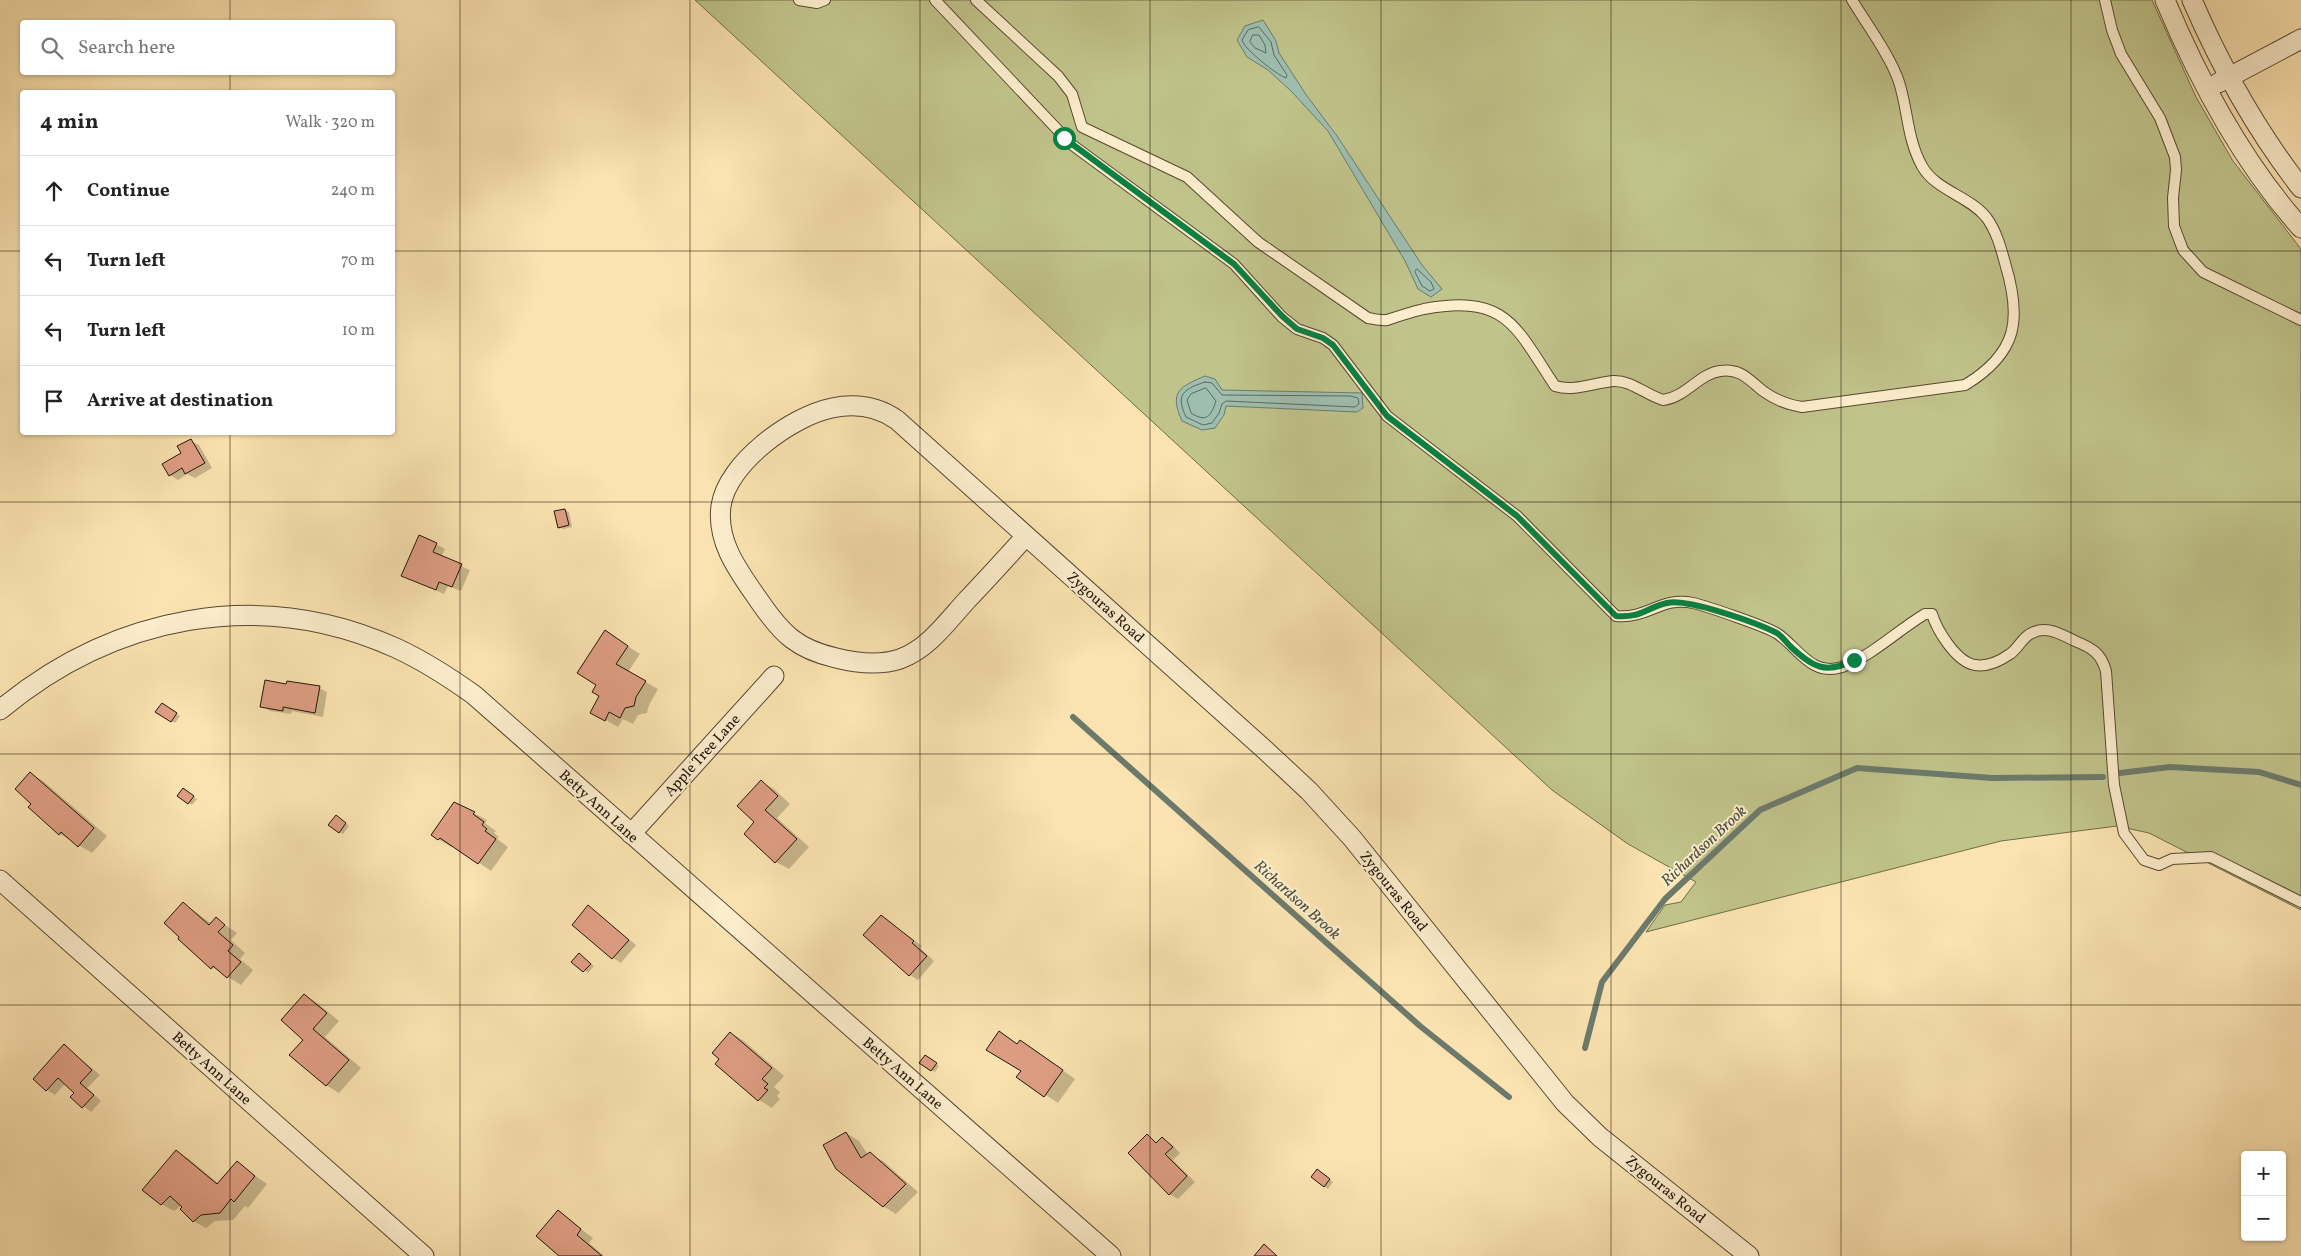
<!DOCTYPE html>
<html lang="en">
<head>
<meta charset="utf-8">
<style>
	body { margin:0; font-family:Vollkorn,serif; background:#f6f6f6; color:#222 }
	.controls { position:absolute; right:15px; bottom:15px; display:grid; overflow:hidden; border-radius:5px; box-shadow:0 1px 4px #0004 }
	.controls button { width:45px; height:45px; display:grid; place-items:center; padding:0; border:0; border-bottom:1px solid #e0e0e0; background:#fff; color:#222; font:25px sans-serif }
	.stop { position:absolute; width:15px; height:15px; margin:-11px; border:4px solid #0b8043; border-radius:50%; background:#fff }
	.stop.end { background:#0b8043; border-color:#fff; box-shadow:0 1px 5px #0008 }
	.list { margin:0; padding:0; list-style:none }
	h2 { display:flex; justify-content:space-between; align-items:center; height:65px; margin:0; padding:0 20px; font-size:21px }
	h2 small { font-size:16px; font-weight:400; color:#767676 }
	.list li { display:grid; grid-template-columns:32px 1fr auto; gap:15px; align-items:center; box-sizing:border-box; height:70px; padding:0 20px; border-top:1px solid #e0e0e0 }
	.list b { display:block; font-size:19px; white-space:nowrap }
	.list em { font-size:16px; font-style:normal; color:#767676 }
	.icon { flex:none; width:28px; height:28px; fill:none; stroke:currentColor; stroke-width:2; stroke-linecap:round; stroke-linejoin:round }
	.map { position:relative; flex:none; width:2301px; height:1256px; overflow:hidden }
	.search { position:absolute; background:#fff; box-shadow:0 1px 4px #0004; left:20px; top:20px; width:375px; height:55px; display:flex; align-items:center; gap:12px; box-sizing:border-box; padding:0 18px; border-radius:5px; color:#767676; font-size:19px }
	.panel { position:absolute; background:#fff; box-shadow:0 1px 4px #0004; left:20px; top:90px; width:375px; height:345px; border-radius:5px }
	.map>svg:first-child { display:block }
</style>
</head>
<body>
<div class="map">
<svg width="2301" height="1256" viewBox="0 0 2301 1256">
	<rect width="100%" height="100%" fill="#fae3b0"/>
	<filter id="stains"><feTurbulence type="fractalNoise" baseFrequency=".004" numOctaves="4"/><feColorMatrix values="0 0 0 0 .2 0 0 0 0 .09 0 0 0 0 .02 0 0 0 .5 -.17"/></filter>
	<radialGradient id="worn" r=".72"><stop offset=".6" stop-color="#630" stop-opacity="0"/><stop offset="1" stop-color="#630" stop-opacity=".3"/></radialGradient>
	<path fill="#c0c38a" stroke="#716c49" d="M695 0H2152L2196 97 2233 161 2301 249V910L2149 833 2117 826 2001 841 1646 932 1665 905 1681 902 1696 882 1628 844 1552 790Z"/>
	<g fill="#9ebeaf" stroke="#6c7a6c">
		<path d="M1263 20 1276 41 1279 53 1307 96 1337 136 1422 265 1442 289 1431 297 1418 289 1405 261 1328 131 1291 91 1268 70 1247 57 1237 40 1245 26Z"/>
		<path d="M1205 376 1215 379 1222 390 1362 393 1363 408 1357 412 1226 406 1224 415 1215 428 1202 430 1182 421C1169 392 1179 387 1205 376Z"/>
	</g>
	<g fill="#0003">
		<path d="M191 441 199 445 212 468 195 478 187 474 178 480 170 475Z"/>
		<path d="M565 510 569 512 572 527 563 529 559 527Z"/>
		<path d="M436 544 445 549 441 557 470 570 461 591 448 586 444 594 403 576Z"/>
		<path d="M618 640 640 654 628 672 658 689 649 705 647 713 638 715 633 724 623 719 618 727 592 712 601 696Z"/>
		<path d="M287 685 319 688 327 692 323 717 292 711 291 714 270 711 262 706Z"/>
		<path d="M162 705 180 716 175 723 157 712Z"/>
		<path d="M30 773 43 781 107 836 92 853 60 834 30 807 33 804Z"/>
		<path d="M761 782 774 789 790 804 777 818 809 847 789 869 776 862 756 822Z"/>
		<path d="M187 792 197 799 192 805 189 803Z"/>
		<path d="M455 803 487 820 485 823 496 831 494 833 499 837 497 839 508 847 491 871 453 845 451 847 438 839Z"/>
		<path d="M340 819 349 826 343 834 339 832Z"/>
		<path d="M183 903 212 924 216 919 237 933 231 940 245 953 240 959 253 970 241 985 212 967 179 939Z"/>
		<path d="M588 907 636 945 621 963 613 958Z"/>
		<path d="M881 916 922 946 920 948 934 961 918 980 910 975Z"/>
		<path d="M583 957 594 966 588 973 573 962Z"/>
		<path d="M304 995 317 1003 339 1021 325 1037 361 1068 339 1093 326 1085 305 1039Z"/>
		<path d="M731 1033 744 1041 784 1076 774 1087 780 1092 777 1096 780 1099 772 1108 759 1100 717 1063Z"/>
		<path d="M999 1033 1018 1044 1021 1041 1033 1049 1075 1079 1058 1103 1018 1077 1023 1071Z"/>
		<path d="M65 1046 100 1075 87 1088 101 1101 91 1112 72 1097 75 1093 65 1084 55 1095 47 1090Z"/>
		<path d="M929 1059 939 1066 935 1072 931 1070Z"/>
		<path d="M846 1133 859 1141 868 1155 870 1154 883 1161 918 1192 896 1214 883 1206Z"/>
		<path d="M1147 1136 1158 1143 1163 1139 1171 1144 1180 1153 1173 1160 1195 1182 1178 1199 1169 1194Z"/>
		<path d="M176 1151 189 1159 219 1184 237 1163 267 1184 248 1208 245 1206 233 1220 215 1221 206 1228 193 1221 182 1205 174 1211 161 1204Z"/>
		<path d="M1321 1173 1333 1182 1328 1189 1324 1186Z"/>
		<path d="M558 1212 593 1238 589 1243 604 1256H561Z"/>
	</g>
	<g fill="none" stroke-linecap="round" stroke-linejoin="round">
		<g stroke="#60695c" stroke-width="1">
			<path d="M1259 27 1271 42 1274 55 1287 75 1286 78C1277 75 1244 49 1242 40L1248 30Z"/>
			<path d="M1253 35H1259L1265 45 1266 53 1255 48 1250 42Z"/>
			<path d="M1417 269 1431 282 1434 289 1430 291 1422 286 1415 272Z"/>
			<path d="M1205 382 1212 383 1222 395 1350 396 1358 398 1359 404 1355 407 1226 401 1222 404 1219 413 1212 423 1203 425 1186 417C1175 394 1184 389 1205 382Z"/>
			<path d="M1206 388 1216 401C1211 416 1207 423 1191 413L1187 400 1191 394Z"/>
		</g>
		<g stroke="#6c7a6c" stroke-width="6">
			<path d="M1073 717 1420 1026 1509 1097"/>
			<path d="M2120 773 2170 767 2259 772 2301 785"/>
			<path d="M1585 1048 1602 982 1665 899 1760 810 1857 768 1992 778 2103 777"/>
		</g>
	</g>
	<g fill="#df9e84" stroke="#221408">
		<path d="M191 439 205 463 185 474 182 468 169 476 162 464 181 453 177 446Z"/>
		<path d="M565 509 569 525 558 528 554 511Z"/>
		<path d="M419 535 437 543 433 552 462 564 452 587 439 582 436 590 401 576Z"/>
		<path d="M605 630 628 646 616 664 646 681 636 697 634 706 625 708 620 718 609 712 605 721 590 713 599 696 592 692 596 685 577 673Z"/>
		<path d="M265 680 286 684 287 681 320 686 315 713 283 707V711L260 707Z"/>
		<path d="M162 703 177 713 171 722 155 712Z"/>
		<path d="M30 772 94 828 78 847 61 832 59 835 28 807 31 804 15 789Z"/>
		<path d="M761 780 778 796 765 810 797 839 775 863 744 834 754 822 737 806Z"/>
		<path d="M183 788 194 796 188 804 177 796Z"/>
		<path d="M454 802 475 812 473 814 484 822 482 825 487 829 485 831 496 839 478 864 440 838 438 840 431 835Z"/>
		<path d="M336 815 346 823 339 833 328 825Z"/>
		<path d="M183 902 209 925 216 917 225 925 218 932 233 945 228 951 241 962 227 978 213 966 211 969 178 939 179 937 164 923Z"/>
		<path d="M588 905 629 940 612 959 572 925Z"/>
		<path d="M881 915 914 941 912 943 927 956 909 976 863 935Z"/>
		<path d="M579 953 591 964 583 972 571 962Z"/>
		<path d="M304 994 327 1013 313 1029 349 1060 326 1086 289 1055 303 1040 281 1020Z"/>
		<path d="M999 1031 1017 1044 1020 1040 1063 1070 1044 1097 1016 1077 1021 1071 986 1050Z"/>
		<path d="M730 1032 772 1068 762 1079 768 1084 764 1088 768 1090 758 1101 715 1064 719 1059 712 1053Z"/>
		<path d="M64 1044 92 1070 80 1083 94 1095 82 1108 70 1097 74 1093 58 1078 46 1091 33 1079Z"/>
		<path d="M925 1055 937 1063 931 1071 919 1063Z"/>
		<path d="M846 1132 861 1158 870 1152 906 1184 883 1207 836 1169 823 1145Z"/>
		<path d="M1147 1134 1156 1143 1162 1137 1173 1147 1165 1154 1187 1176 1169 1195 1128 1153Z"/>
		<path d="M176 1150 217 1184 237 1161 255 1176 234 1202 231 1199 220 1213 201 1215 193 1222 180 1209 182 1207 170 1196 161 1205 142 1190Z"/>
		<path d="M1317 1169 1330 1179 1324 1187 1311 1177Z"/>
		<path d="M558 1210 581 1229 577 1235 602 1256H559L536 1236Z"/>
		<path d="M1264 1244 1277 1256H1254Z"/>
	</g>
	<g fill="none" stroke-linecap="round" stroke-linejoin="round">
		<defs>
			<g id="service">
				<path d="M799 0 817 3 825 0"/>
				<path d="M935 0 1071 144 1234 264 1282 317 1297 329 1323 338 1333 345 1387 416 1517 516 1616 616C1649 619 1661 596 1693 603 1706 606 1768 627 1778 634 1798 648 1812 677 1842 667 1872 656 1898 630 1925 614H1932C1937 630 1956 662 1975 665 1987 667 2000 661 2010 654 2018 649 2023 636 2032 633 2047 625 2062 635 2075 641 2092 648 2101 653 2106 671L2114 785 2124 833 2144 860 2159 865 2172 859 2211 857 2301 902"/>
				<path d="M976 0 1058 76 1072 94 1082 127 1187 177 1258 242 1368 318C1374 319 1382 321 1387 320 1399 316 1411 312 1424 309 1507 294 1515 326 1555 386 1574 392 1593 383 1613 381 1631 380 1646 395 1663 400 1686 397 1699 374 1720 371 1741 368 1749 380 1763 391 1774 399 1789 405 1802 407L1965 385C2018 353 2022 319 2005 263 2001 248 1996 230 1986 217 1969 196 1935 190 1922 166 1907 139 1908 110 1899 82 1891 57 1866 23 1852 0"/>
				<path d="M2105 0 2112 30 2121 54 2160 118 2175 157 2176 170 2173 198 2174 226 2183 250 2203 272 2301 320"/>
			</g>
			<g id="minor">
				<path d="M2165 0C2199 81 2242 162 2301 228"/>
				<path d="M2192 0C2221 67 2256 130 2301 188"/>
				<path d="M2218 83 2301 39"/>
				<path d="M1026 536C1007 557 987 579 967 600 947 622 928 649 900 659 879 666 856 663 836 658 797 649 782 634 760 602 740 573 716 543 721 506 727 463 792 416 832 408 856 403 877 406 897 420L1264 749 1309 791 1352 838 1565 1103 1600 1137 1749 1256"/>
				<path d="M0 710C113 616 259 586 396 648 424 661 449 677 474 695L1111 1256"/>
				<path d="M631 834 774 676"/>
				<path d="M0 880 424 1256"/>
			</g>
		</defs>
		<use href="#service" stroke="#584832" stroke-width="12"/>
		<use href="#minor" stroke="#584832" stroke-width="21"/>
		<use href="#service" stroke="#fcedcc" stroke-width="10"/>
		<use href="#minor" stroke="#fcedcc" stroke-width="19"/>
	</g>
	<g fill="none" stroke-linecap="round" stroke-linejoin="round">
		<path stroke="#0b8043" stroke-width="6" d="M1064 138 1234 264 1282 316 1297 329 1323 338 1333 345 1387 416 1517 516 1616 616C1642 618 1645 608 1667 603 1687 598 1757 623 1777 633 1782 636 1786 642 1790 646 1812 667 1826 675 1854 660"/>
	</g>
	<path fill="none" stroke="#221408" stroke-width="1" stroke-opacity="0.55" d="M230 0V22M460 0V1256M690 0V1256M920 0V1256M1150 0V1256M1381 0V1256M1611 0V1256M1841 0V1256M2071 0V1256M230 72V92M0 251H22M392 251H2301M230 432V1256M0 502H2301M0 754H2301M0 1005H2301"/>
	<g text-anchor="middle" stroke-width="4" stroke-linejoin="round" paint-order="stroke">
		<g font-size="15" fill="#221408" stroke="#fcedcc">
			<text transform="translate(1106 607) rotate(42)" y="5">Zygouras Road</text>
			<text transform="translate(702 755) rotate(-48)" y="5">Apple Tree Lane</text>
			<text transform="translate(599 806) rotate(42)" y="5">Betty Ann Lane</text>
			<text transform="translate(1394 891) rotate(51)" y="5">Zygouras Road</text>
			<text transform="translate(212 1068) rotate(42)" y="5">Betty Ann Lane</text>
			<text transform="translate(903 1073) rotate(41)" y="5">Betty Ann Lane</text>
			<text transform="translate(1666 1189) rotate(39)" y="5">Zygouras Road</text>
		</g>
		<g font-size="16" font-style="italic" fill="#4d5042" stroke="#fcedcc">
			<text transform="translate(1703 845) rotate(-43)" y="6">Richardson Brook</text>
			<text transform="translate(1298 899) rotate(42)" y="6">Richardson Brook</text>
		</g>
	</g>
	<rect width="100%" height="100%" filter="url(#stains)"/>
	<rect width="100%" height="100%" fill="url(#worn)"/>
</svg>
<div class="controls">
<button>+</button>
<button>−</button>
</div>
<div class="stop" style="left:1064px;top:138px"></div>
<div class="stop end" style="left:1854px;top:660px"></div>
<div class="search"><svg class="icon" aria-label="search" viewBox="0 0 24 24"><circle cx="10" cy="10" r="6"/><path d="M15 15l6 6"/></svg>Search here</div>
<section class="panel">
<h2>4 min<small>Walk · 320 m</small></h2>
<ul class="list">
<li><svg class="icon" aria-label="ahead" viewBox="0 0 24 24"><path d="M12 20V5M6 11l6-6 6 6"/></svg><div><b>Continue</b></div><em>240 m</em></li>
<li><svg class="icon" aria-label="left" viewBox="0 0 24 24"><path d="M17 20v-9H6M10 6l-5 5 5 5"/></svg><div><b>Turn left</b></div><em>70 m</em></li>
<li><svg class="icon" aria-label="left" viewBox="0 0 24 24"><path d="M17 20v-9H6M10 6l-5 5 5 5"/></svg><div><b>Turn left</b></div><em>10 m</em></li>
<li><svg class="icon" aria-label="arrive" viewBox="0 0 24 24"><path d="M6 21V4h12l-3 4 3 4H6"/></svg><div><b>Arrive at destination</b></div></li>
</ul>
</section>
</div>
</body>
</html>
